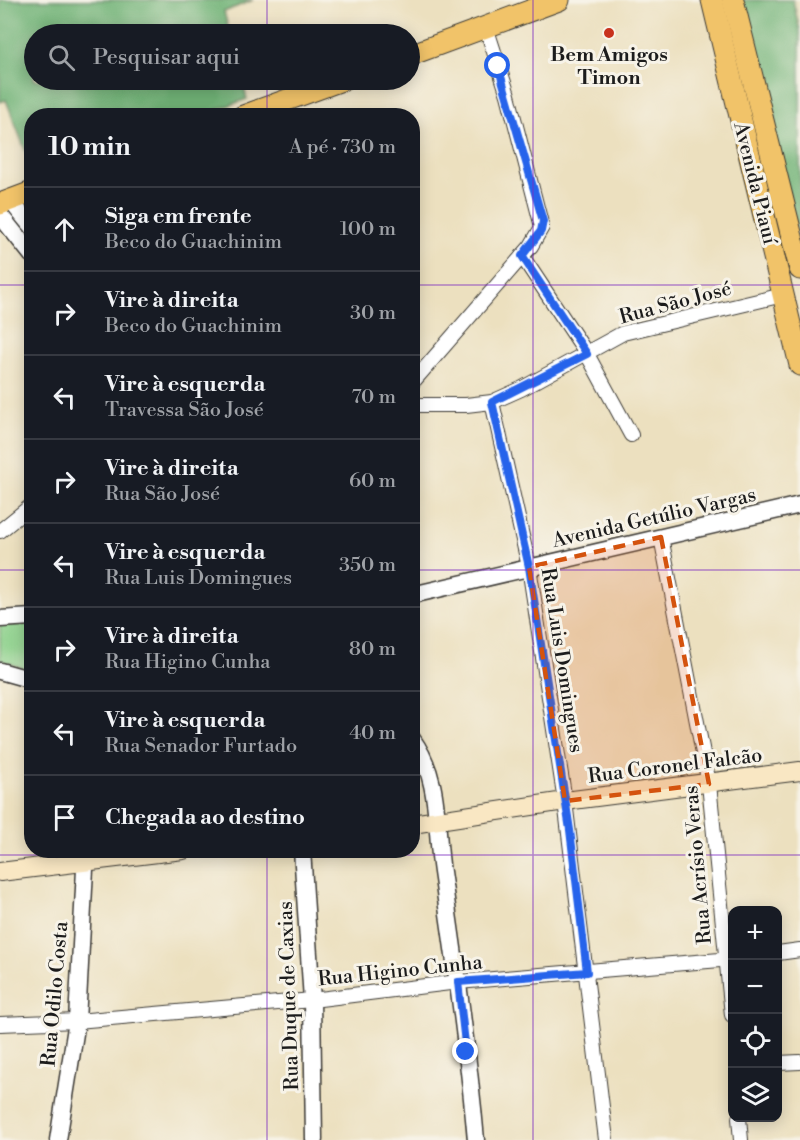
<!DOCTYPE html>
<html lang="pt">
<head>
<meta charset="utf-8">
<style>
	body { margin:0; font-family:"Libre Bodoni",serif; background:#20242c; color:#f1f3f6 }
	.controls { position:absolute; right:18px; bottom:18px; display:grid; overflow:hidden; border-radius:12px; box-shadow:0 3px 15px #0003 }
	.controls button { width:54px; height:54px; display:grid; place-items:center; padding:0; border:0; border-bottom:2px solid #363941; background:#171b24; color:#f1f3f6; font:30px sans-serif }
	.stop { position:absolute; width:18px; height:18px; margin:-14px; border:4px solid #2563eb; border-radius:50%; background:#fff }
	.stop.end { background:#2563eb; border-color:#fff; box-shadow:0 2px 6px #0008 }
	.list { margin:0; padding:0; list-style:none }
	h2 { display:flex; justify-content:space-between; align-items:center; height:78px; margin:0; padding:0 24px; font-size:26px }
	h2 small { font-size:20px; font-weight:400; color:#9ea1a6 }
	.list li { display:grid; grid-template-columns:39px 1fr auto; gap:18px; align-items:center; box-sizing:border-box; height:84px; padding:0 24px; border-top:2px solid #363941 }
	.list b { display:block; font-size:22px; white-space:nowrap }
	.list p { margin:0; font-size:20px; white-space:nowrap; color:#9ea1a6 }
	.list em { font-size:20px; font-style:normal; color:#9ea1a6 }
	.icon { flex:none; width:33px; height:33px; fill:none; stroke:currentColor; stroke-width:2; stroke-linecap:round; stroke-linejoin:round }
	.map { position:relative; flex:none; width:800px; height:1140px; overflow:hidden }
	.search { position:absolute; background:#171b24; box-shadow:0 3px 15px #0003; left:24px; top:24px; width:396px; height:66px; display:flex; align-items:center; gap:15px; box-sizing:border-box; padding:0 21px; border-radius:33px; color:#9ea1a6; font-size:22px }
	.panel { position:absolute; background:#171b24; box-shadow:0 3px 15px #0003; left:24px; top:108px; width:396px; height:750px; border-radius:24px }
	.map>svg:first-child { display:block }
</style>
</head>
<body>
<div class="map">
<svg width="800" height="1140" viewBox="0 0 800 1140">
	<rect width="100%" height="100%" fill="#f7f3e8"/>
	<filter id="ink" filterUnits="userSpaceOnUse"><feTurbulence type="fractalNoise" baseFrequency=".0167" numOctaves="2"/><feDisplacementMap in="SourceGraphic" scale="12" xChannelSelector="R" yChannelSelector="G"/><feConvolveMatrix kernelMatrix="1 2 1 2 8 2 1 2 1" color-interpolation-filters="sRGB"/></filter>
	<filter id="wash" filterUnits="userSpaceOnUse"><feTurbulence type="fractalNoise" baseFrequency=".008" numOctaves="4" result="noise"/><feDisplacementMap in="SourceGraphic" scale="24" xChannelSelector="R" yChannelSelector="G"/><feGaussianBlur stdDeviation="1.35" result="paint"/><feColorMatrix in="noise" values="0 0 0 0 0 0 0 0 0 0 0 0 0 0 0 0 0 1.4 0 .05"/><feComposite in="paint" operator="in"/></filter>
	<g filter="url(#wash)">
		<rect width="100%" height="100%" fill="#ece0bf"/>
		<path fill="#8bd08a" stroke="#547653" stroke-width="1.5" d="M31 624V671L0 660V625Z"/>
		<g fill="#70b276" stroke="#466749" stroke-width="1.5">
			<path d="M0 0H253L224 12 230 34H34V80H242L247 99 202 115 32 116 31 165 6 100 0 102Z"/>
			<path d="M738 0H793L800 31V243Z"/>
		</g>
	</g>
	<g filter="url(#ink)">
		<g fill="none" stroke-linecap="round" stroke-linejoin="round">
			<defs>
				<g id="minor">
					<path d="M522 256 587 354 631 435"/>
					<path d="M412 383 531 246 542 227 508 95 486 27"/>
					<path d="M492 402 529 567 565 801 606 1140"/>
					<path d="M412 405H466L492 402 521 389 623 333 783 295"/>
					<path d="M0 531 32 505"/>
					<path d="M661 537 709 784 732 1015"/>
					<path d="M778 953 800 950"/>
					<path d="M0 1024 77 1021 312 1000 458 982 732 959"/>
					<path d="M778 1063 800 1062"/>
					<path d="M739 1118 741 1140"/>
				</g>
				<g id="tertiary">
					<path d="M10 200 32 227"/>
					<path d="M0 215 32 255"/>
					<path d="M412 595 800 505"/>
					<path d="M0 619 32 617"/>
					<path d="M0 671 32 680"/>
					<path d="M412 739C441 779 435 826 442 872 455 961 468 1050 476 1140"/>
					<path d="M302 850 312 1000 314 1140"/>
					<path d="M58 1140 77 1021 86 850"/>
				</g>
				<g id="secondary">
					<path d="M412 824 565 801 800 771"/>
					<path d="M0 872 183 850"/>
				</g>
				<g id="primary">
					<path d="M712 0 800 365"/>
					<path d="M733 0 800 269"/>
					<path d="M410 55 559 0"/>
					<path d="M243 116 342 80"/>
					<path d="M0 204 32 192"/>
				</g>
			</defs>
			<use href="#minor" stroke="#3b3934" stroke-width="16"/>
			<use href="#tertiary" stroke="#3b3934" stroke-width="19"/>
			<use href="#secondary" stroke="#3b3934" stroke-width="20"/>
			<use href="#primary" stroke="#3b3934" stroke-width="23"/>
			<use href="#minor" stroke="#fff" stroke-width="14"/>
			<use href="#tertiary" stroke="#fff" stroke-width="16"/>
			<use href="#secondary" stroke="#f9e7c3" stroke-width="18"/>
			<use href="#primary" stroke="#f1c369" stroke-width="21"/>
		</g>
	</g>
	<g fill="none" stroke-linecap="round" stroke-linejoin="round" filter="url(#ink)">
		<path stroke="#2563eb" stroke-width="8" d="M466 1052 458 982 587 972 570 830 529 567 492 402 587 354 522 256 541 231 543 221 498 66"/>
	</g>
	<path fill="#d4530e" fill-opacity="0.2" stroke="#d4530e" stroke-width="4.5" stroke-dasharray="12 8" stroke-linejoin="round" d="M661 537 709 784 565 801 529 567Z"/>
	<path fill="none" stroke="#7b2cbf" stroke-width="1.5" stroke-opacity="0.55" d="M267 0V34M533 0V1140M267 80V116M0 285H32M412 285H800M0 570H32M412 570H800M267 850V1140M0 855H800"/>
	<circle fill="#c8321e" stroke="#f7f3e8" stroke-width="2" cx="609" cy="33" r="6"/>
	<g text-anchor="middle" stroke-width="6" stroke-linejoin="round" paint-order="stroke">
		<g font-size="20" font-weight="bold" fill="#1c1c1c" stroke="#f7f3e8">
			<text x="609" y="61">Bem Amigos<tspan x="609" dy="23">Timon</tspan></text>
		</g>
		<g font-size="20" fill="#1c1c1c" stroke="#f7f3e8">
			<text transform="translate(756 183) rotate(76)" y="7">Avenida Piauí</text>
			<text transform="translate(675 302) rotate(-15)" y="7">Rua São José</text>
			<text transform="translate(654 517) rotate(-13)" y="7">Avenida Getúlio Vargas</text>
			<text transform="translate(563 660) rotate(81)" y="7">Rua Luis Domingues</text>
			<text transform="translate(675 765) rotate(-7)" y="7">Rua Coronel Falcão</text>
			<text transform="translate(697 865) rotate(-95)" y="7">Rua Acrísio Veras</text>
			<text transform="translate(400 970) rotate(-6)" y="7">Rua Higino Cunha</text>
			<text transform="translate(54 994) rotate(-85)" y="7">Rua Odilo Costa</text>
			<text transform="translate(288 996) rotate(-92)" y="7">Rua Duque de Caxias</text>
		</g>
	</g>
</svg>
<div class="controls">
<button>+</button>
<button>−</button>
<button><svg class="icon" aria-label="locate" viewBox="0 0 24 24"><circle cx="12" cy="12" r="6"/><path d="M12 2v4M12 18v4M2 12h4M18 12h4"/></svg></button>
<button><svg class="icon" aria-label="layers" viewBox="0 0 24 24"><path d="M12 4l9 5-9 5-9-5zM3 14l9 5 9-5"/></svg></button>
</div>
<div class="stop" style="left:498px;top:66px"></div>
<div class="stop end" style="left:466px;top:1052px"></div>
<div class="search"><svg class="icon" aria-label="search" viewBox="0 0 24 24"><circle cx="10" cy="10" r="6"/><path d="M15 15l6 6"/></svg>Pesquisar aqui</div>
<section class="panel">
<h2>10 min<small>A pé · 730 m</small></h2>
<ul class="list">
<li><svg class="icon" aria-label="ahead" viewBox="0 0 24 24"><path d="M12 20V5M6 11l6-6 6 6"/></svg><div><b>Siga em frente</b><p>Beco do Guachinim</p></div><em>100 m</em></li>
<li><svg class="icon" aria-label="right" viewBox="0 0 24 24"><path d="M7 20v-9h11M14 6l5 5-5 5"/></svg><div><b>Vire à direita</b><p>Beco do Guachinim</p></div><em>30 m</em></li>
<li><svg class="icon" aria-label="left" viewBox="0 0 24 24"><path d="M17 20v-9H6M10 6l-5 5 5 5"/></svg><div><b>Vire à esquerda</b><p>Travessa São José</p></div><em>70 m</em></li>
<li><svg class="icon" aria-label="right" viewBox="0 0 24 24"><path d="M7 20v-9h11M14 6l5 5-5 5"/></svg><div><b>Vire à direita</b><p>Rua São José</p></div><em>60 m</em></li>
<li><svg class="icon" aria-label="left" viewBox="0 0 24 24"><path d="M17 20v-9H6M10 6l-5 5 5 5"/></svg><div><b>Vire à esquerda</b><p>Rua Luis Domingues</p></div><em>350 m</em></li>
<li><svg class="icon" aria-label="right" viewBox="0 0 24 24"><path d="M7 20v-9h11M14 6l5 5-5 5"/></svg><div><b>Vire à direita</b><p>Rua Higino Cunha</p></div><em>80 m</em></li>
<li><svg class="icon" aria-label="left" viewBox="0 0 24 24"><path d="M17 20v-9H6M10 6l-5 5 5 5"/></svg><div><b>Vire à esquerda</b><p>Rua Senador Furtado</p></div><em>40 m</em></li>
<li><svg class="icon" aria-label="arrive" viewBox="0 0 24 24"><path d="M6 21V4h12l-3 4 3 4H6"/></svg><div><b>Chegada ao destino</b></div></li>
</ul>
</section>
</div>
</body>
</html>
